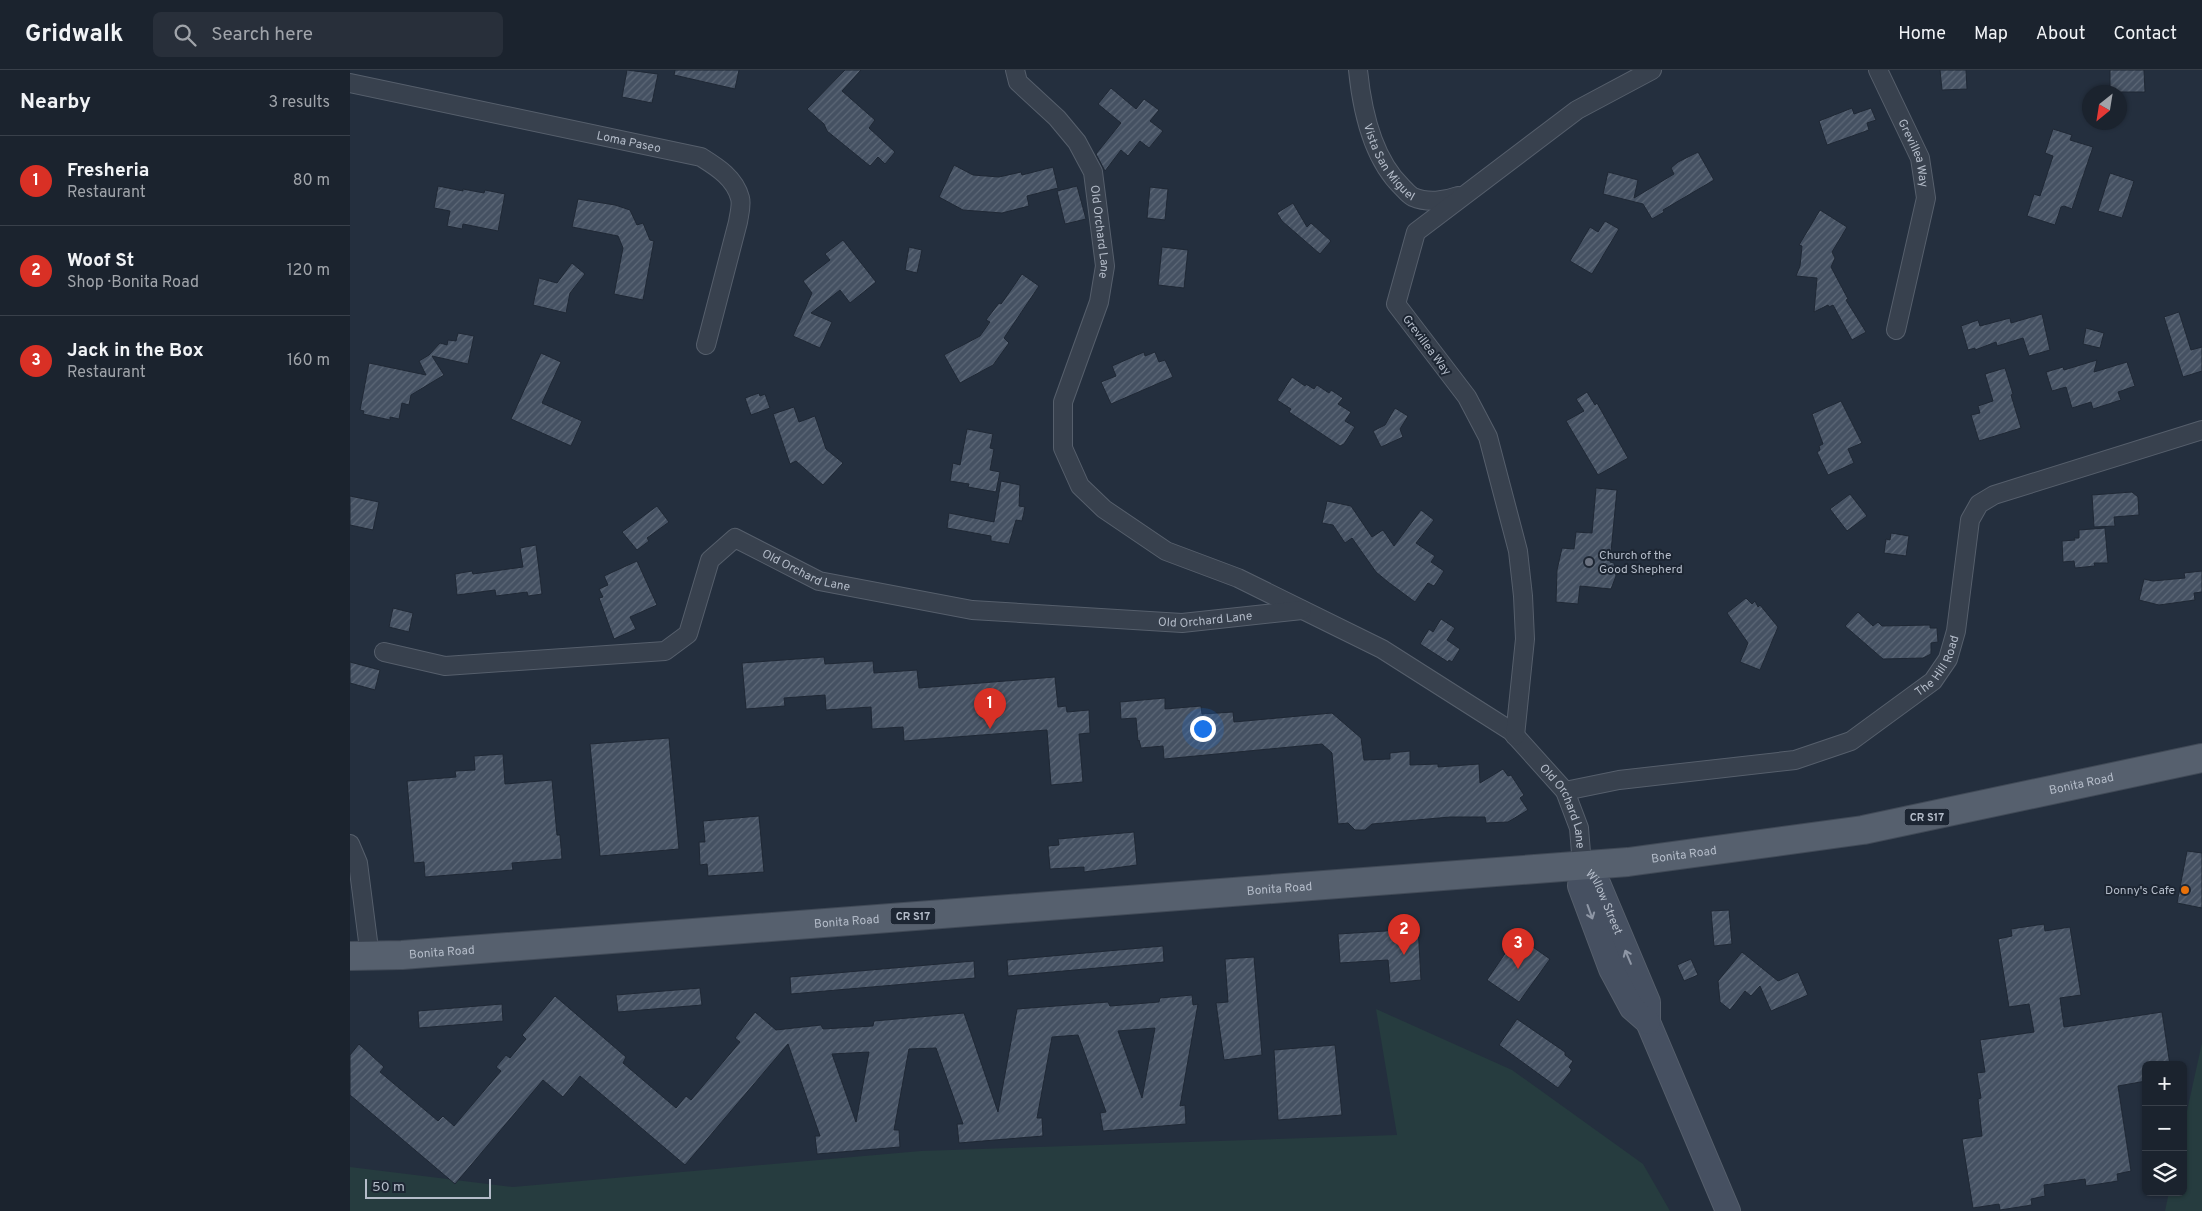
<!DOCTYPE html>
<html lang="en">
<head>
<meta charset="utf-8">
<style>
	body { margin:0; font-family:Overpass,sans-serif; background:#282f3a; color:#f1f3f6 }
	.controls { position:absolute; right:15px; bottom:15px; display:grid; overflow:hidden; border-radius:8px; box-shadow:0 1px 4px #0004 }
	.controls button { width:45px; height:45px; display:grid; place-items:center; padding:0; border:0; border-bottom:1px solid #39404a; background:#1b232e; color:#f1f3f6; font:25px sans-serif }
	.compass { position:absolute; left:1732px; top:15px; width:45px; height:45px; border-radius:50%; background:#1b232e; box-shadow:0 1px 4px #0004; rotate:210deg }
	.scale { position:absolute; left:15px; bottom:12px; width:126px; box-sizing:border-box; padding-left:5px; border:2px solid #b4bcc9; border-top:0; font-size:14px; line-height:18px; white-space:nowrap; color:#b4bcc9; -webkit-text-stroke:4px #1d2633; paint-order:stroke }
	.you { position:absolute; left:852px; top:658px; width:18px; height:18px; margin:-12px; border:4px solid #fff; border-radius:50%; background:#1a73e8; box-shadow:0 0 0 8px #1a73e833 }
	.badge { display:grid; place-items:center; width:32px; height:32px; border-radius:50%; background:#d93025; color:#fff; font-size:16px; font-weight:700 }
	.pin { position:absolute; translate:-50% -41px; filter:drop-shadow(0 1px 2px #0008) }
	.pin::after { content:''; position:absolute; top:26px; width:18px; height:15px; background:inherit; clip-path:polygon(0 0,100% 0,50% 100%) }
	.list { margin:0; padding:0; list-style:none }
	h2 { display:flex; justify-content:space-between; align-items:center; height:65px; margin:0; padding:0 20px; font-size:21px }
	h2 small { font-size:16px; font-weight:400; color:#a0a4aa }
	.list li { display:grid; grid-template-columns:32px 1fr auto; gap:15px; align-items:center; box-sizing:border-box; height:90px; padding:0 20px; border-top:1px solid #39404a }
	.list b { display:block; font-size:19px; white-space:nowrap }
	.list p { margin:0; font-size:16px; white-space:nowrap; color:#a0a4aa }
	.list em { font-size:16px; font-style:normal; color:#a0a4aa }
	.icon { flex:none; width:28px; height:28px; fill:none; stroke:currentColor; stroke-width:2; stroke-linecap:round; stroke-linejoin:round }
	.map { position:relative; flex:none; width:1852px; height:1141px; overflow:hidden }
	header { display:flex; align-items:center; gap:30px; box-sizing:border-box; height:70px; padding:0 25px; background:#1b232e; border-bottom:1px solid #39404a }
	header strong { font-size:24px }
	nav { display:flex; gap:28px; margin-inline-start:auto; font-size:18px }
	.search { width:350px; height:45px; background:#282f3a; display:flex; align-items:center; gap:12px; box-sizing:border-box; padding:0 18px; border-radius:8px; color:#a0a4aa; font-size:19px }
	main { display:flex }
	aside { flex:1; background:#1b232e }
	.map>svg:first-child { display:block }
</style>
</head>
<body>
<header>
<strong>Gridwalk</strong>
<div class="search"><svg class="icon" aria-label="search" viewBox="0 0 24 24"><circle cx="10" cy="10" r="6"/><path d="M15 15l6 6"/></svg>Search here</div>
<nav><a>Home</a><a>Map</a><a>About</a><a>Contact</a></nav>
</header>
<main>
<aside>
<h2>Nearby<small>3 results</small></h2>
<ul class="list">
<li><span class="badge">1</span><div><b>Fresheria</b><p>Restaurant</p></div><em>80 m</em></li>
<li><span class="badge">2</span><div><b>Woof St</b><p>Shop · Bonita Road</p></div><em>120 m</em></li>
<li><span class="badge">3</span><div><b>Jack in the Box</b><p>Restaurant</p></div><em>160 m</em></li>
</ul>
</aside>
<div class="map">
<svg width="1852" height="1141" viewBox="0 0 1852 1141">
	<defs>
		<pattern id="building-hatch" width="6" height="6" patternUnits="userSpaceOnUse" patternTransform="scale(1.25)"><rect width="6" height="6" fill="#455162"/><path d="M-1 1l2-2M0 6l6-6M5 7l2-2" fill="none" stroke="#5d6877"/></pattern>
	</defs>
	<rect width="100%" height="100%" fill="#242f3e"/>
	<g fill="#263c3f">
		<path d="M1026 939 1162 1000 1293 1094 1320 1141H0V1097L163 1117 571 1081 1047 1065Z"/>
		<path d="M1852 973V1141H1815L1819 1122H1833V1059Z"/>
	</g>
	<g fill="url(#building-hatch)" stroke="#1f2835" fill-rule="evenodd">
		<path d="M277 0 308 4 302 33 272 27Z"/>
		<path d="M325 0H389L385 19 324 5Z"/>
		<path d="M495 0H511L492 21 525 50 519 58 545 82 535 94 528 87 520 96 477 61 474 54 457 39Z"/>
		<path d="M1590 0H1616L1617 19 1592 20Z"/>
		<path d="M1760 0H1794L1795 22H1760Z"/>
		<path d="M761 18 786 39 794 29 809 40 800 51 813 61 799 78 790 71 778 86 771 80 755 101 746 84 771 53 748 34Z"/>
		<path d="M1502 38 1504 44 1521 38 1526 50 1517 53 1519 60 1477 75 1469 51Z"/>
		<path d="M1703 59 1722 65 1720 70 1743 77 1722 139 1714 136 1711 137 1705 155 1677 146 1684 124 1690 126 1703 86 1695 83Z"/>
		<path d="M1348 82 1364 110 1313 140 1314 142 1302 149 1293 134 1253 124 1258 102 1288 110 1284 128 1324 104 1321 98 1328 92Z"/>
		<path d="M604 95 623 105 649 107 671 102 672 105 703 97 708 118 677 126 679 136 652 143 613 140 589 127Z"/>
		<path d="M1760 103 1784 111 1772 148 1748 141Z"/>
		<path d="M88 116 113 121V119L134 123 135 120 155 124 148 161 113 154 112 159 97 156 100 141 84 138Z"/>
		<path d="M727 116 736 149 715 154 707 121Z"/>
		<path d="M800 117 818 119 815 150 797 148Z"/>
		<path d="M228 129 265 135 280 140 287 155 293 153 300 170 304 171 293 230 264 224 273 178 268 166 222 157Z"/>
		<path d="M943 133 957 157 961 153 981 171 970 184 932 151 927 143Z"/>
		<path d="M1470 140 1497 157 1482 182 1485 188 1481 197 1498 229 1496 230 1516 262 1502 270 1483 235 1479 237 1478 235 1464 242 1467 208 1446 206 1450 196 1452 176 1449 175Z"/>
		<path d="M1255 151 1269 159 1242 204 1220 191 1240 157 1248 162Z"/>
		<path d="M493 170 526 212 500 233 490 220 461 243 482 252 470 278 443 266 462 223 453 211 480 190 475 184Z"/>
		<path d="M559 177 572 180 567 203 555 200Z"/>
		<path d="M812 177 838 180 834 218 808 215Z"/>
		<path d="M222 193 235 204 220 223 216 243 183 235 189 208 207 213Z"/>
		<path d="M672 204 689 216 654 268 659 273 643 295 610 313 594 285 630 266 640 252 636 250 649 233 651 234 654 230Z"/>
		<path d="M1829 242 1841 280 1852 277V301L1833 307 1814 247Z"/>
		<path d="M1692 244 1700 280 1679 286 1673 268 1647 276 1646 272 1625 280V278L1618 280 1611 256 1628 250 1630 256 1660 248 1661 253Z"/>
		<path d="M1736 258 1754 263 1750 278 1733 274Z"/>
		<path d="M108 263 124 266 118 294 82 286 94 305 61 325 59 335 52 333 49 349 40 347V350L13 344 14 341 10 340 19 293 76 305 69 291 79 285 90 273 97 275 98 270 106 271Z"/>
		<path d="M794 282 795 286 805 282 809 292 815 290 823 307 761 334 751 312 766 306 762 296Z"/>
		<path d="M191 283 211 292 192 333 232 351 221 376 161 349Z"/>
		<path d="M1747 290 1744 302 1777 292 1785 316 1768 322 1771 330 1743 339 1741 332 1722 338 1716 317 1702 321 1696 302 1713 297 1714 300Z"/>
		<path d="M1655 298 1663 324 1661 325 1671 358 1629 371 1621 345 1630 343 1628 336 1643 331 1635 304Z"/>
		<path d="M942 307 955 316 956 314 964 319 967 315 979 323 981 320 993 328 988 334 1001 342 995 351 1005 357 994 374 990 376 939 342 941 339 927 330Z"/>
		<path d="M1237 322 1245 335 1247 333 1278 388 1248 405 1216 351 1234 341 1226 329Z"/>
		<path d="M409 323 410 326 415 324 420 338 401 345 395 328Z"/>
		<path d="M1491 331 1512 373 1498 379 1504 393 1478 405 1467 382 1470 380 1469 376 1473 374 1462 344Z"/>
		<path d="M444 337 449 352 465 346 476 379 493 393 473 415 446 391 440 394 423 344Z"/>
		<path d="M1045 338 1058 346 1050 359 1053 367 1031 377 1023 361 1035 355Z"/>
		<path d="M617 359 643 364 640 378 644 379 640 400 650 402 646 422 618 417 619 414 600 411 603 393 610 395Z"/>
		<path d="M651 411 670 415 669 436 675 437 672 451 666 450 659 474 641 471V466L597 458 599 443 644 452Z"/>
		<path d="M1246 418 1267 420 1260 492 1264 493 1266 506 1261 519 1230 516 1228 534 1206 532 1207 500 1212 478 1224 479 1226 462 1242 463Z"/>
		<path d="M1782 422 1788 427 1789 445 1764 447 1765 456 1744 457 1742 425Z"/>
		<path d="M1500 424 1517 446 1497 461 1480 439Z"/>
		<path d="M0 426 29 432 23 460 0 455Z"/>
		<path d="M977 431 1001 436 1022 467 1033 460 1044 476 1071 440 1084 450 1066 473 1085 486 1081 492 1094 501 1084 516 1078 513 1065 532 1038 512 1026 502 1002 468 995 473 983 455 972 453Z"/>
		<path d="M307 436 319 452 297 468 299 471 287 480 272 462Z"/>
		<path d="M1755 458 1758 493H1744L1745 496 1725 498 1724 491 1713 492 1712 471 1725 470 1724 468H1729V460Z"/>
		<path d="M1541 463 1559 466 1556 486 1534 483 1536 469 1540 470Z"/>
		<path d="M186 475 192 524 178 526 177 522 146 526 145 520 107 525 105 504 122 501 123 504 173 497 170 478Z"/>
		<path d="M287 491 307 535 280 547 286 559 264 569 249 528 253 527 249 519 258 515 254 506Z"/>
		<path d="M1852 501V522L1844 523 1845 530 1809 535 1789 530 1794 509 1803 511 1835 508 1834 503Z"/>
		<path d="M1396 528 1402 534 1405 531 1408 537 1410 535 1428 557 1410 600 1390 592 1398 573 1377 543Z"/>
		<path d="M43 538 63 543 59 562 39 557Z"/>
		<path d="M1508 542 1523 556 1528 552 1532 556 1580 555V558H1587L1588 572 1581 573V584L1573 588 1533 589 1495 556Z"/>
		<path d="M1091 549 1105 558 1097 570 1110 579 1102 592 1099 590 1098 592 1070 574 1079 559 1083 562Z"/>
		<path d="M474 587 475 594 523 591 524 603 567 600 569 618 705 607 708 637 716 636 717 642 739 640 740 663 729 664 733 712 701 715 697 660 554 671 553 657 522 659 521 637 476 640 475 625 434 628 435 636 396 639 392 593Z"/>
		<path d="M0 592 30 600 25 620 0 613Z"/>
		<path d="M815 628V639L851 636 852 644 883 642 884 652 982 643 1011 668 1014 690 1040 689V683L1060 681V695L1088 694V697L1129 694 1130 713 1153 699 1158 706 1161 705 1174 725 1170 728 1178 740 1158 752 1136 753 1135 747H1100L1022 754 1015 760H1005L998 753 988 754 982 683 972 674 814 689 813 676 791 678 789 670 788 671 786 648 771 649 770 632Z"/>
		<path d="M319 668 329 779 250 786 240 674Z"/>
		<path d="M153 684 155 714 202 710 207 765H210L212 789 162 793 163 800 75 807 74 792 64 793 57 711 106 707 105 701 125 700 124 686Z"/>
		<path d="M409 746 414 802 358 806 357 794 350 795 349 772H355L353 751Z"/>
		<path d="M784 762 787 795 734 802V797L700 799 698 776 709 775 708 769Z"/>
		<path d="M1837 781 1852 783V838L1827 833Z"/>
		<path d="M1379 840 1382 874 1364 876 1361 841Z"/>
		<path d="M1694 854 1695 861 1720 857 1731 925 1710 928 1714 957 1812 942 1820 995H1796V1011L1768 1016 1781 1101 1767 1104 1768 1111 1736 1116 1735 1109 1694 1115 1695 1126 1681 1129 1682 1135 1650 1140 1649 1134 1623 1138 1612 1069 1632 1066 1628 1029 1631 1028 1627 1003 1635 1002 1630 970 1684 962 1679 934 1659 937 1648 869 1662 866 1661 859Z"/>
		<path d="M1068 856 1071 910 1040 913 1038 890 990 893 988 864 1036 861Z"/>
		<path d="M1167 866 1200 889 1169 932 1137 910Z"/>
		<path d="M813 876 814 892 658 906 657 890Z"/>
		<path d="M1392 882 1428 911 1448 902 1458 925 1421 941 1410 916 1401 926 1395 921 1380 940 1370 932 1368 911Z"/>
		<path d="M904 887 912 985 874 990 866 933 878 932 875 889Z"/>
		<path d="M1341 889 1348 905 1334 911 1327 895Z"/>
		<path d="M624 891 625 908 441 924 440 907Z"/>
		<path d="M350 918 352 935 268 942 266 925Z"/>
		<path d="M842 925 843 935 848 934 830 1036 835 1035 836 1054 753 1061 750 1043 756 1042 728 965 702 967 687 1048H692L693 1066 609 1073 607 1054H613L586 978 559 979 544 1060H549L550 1077 467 1084 465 1066H470L438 974 335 1095 230 1006 213 1027 193 1010 105 1114 0 1025V985L9 974 34 997 30 1002 88 1051 93 1046 104 1056 151 1001 146 997 156 985 160 988 176 969 172 965 205 926 276 987 273 993 326 1038 336 1026 341 1030 390 972 385 968 405 942 426 960 471 955 473 959 523 956 524 951 614 943 648 1042 667 939 758 932 760 936 809 932 810 928ZM805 958 792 1028 768 961ZM519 982 506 1052 482 984Z"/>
		<path d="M152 934 153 951 69 958 68 941Z"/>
		<path d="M1167 949 1215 982V985L1223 991 1219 997 1221 999V1001L1208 1018 1149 975Z"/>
		<path d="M985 975 992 1045 928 1050 924 980Z"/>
	</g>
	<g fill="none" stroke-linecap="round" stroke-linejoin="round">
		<defs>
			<g id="minor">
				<path id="s1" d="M665 0 668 12 707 48 727 72 743 102 755 196 749 232 713 332V378L730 416 754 439 816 481 888 508 1032 579 1161 661 1215 721 1229 758 1232 795"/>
				<path id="s2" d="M1008 0C1012 40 1022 88 1052 117 1055 120 1059 125 1063 127 1077 133 1095 131 1108 126"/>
				<path id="s3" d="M1528 0 1570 88 1576 128 1546 260"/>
				<path id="s4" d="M0 13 351 87C367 97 385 108 390 128 392 135 389 145 388 152L356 275"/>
				<path id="s5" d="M34 582 95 596 315 581 338 564 360 490 385 468 469 511 622 540 832 553 952 540"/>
				<path d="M1165 666 1175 569 1173 526 1168 481 1138 367 1117 327 1046 234 1066 162 1227 40 1302 0"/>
				<path id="s6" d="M1215 721 1269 710 1445 690 1501 671 1583 611 1598 589 1606 561 1620 450 1629 434 1644 425 1852 360"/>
				<path d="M0 774 8 793 20 887"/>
			</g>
			<g id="secondary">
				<path id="s7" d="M1232 795 1247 811 1298 932V952L1378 1141"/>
				<path d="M1232 795 1230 816 1261 899 1282 938 1298 952"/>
			</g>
			<g id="primary">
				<path id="s8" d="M0 886 52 885 1278 792 1513 760 1852 688"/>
			</g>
		</defs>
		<use href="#minor" stroke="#565f6c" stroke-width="20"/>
		<use href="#secondary" stroke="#565f6c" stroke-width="26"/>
		<use href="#primary" stroke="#414a57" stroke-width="30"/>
		<use href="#minor" stroke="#38414e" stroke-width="18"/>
		<use href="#secondary" stroke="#465061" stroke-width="24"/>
		<use href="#primary" stroke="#56606e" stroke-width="28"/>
	</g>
	<defs><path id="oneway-shaft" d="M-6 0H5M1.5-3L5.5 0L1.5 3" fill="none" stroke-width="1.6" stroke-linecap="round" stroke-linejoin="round" transform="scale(1.25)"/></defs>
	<g stroke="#8e96a5">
		<use href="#oneway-shaft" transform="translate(1240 842) rotate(70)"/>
		<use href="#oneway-shaft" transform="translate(1278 887) rotate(-113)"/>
	</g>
	<circle fill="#6b7280" stroke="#1d2633" stroke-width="2" cx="1239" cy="492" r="5"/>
	<circle fill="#e8710a" stroke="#1d2633" stroke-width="2" cx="1835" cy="820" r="5"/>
	<g text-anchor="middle" stroke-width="4" stroke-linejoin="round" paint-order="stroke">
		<g fill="#1d2633" stroke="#878f9c" stroke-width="1">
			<rect x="1554.5" y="738.5" width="45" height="17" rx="4"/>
			<rect x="540.5" y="837.5" width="45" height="17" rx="4"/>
		</g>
		<g font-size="11" font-weight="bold" fill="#b4bcc9">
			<text x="1577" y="751">CR S17</text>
			<text x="563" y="850">CR S17</text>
		</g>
		<g font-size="12" fill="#b4bcc9" stroke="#1d2633">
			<text dy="4" stroke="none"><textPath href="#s4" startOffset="285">Loma Paseo</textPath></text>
			<text dy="4" stroke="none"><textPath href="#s3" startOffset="91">Grevillea Way</textPath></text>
			<text dy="4" stroke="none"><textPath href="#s2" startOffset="99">Vista San Miguel</textPath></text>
			<text dy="4" stroke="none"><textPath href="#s1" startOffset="191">Old Orchard Lane</textPath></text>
			<text transform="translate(1077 275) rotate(53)" y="4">Grevillea Way</text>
			<text dy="4" stroke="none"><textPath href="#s5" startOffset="501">Old Orchard Lane</textPath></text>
			<text dy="4" stroke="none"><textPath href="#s5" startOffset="906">Old Orchard Lane</textPath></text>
			<text dy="4" stroke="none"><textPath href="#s6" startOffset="408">The Hill Road</textPath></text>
			<text dy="4" stroke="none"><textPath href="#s8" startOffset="1742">Bonita Road</textPath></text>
			<text dy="4" stroke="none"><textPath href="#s1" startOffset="1048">Old Orchard Lane</textPath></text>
			<text dy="4" stroke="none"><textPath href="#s8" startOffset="1338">Bonita Road</textPath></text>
			<text dy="4" stroke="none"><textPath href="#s8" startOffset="932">Bonita Road</textPath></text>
			<text dy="4" stroke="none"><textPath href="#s7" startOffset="44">Willow Street</textPath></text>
			<text dy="4" stroke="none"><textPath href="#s8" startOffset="498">Bonita Road</textPath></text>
			<text dy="4" stroke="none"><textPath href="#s8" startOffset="92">Bonita Road</textPath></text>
		</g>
		<g font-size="12" fill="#b4bcc9" stroke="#1d2633" text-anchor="start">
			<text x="1249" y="489">Church of the<tspan x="1249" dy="14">Good Shepherd</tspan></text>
			<text x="1825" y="824" text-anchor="end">Donny's Cafe</text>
		</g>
	</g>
</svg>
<div class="controls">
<button>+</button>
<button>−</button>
<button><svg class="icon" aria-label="layers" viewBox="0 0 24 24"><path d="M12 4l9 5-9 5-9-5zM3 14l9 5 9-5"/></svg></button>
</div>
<svg class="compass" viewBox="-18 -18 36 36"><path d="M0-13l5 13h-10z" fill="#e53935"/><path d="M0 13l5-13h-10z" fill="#a0a4aa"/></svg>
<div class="scale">50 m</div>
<div class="you"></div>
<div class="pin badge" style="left:640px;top:659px">1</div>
<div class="pin badge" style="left:1054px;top:885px">2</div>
<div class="pin badge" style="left:1168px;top:899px">3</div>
</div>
</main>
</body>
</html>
